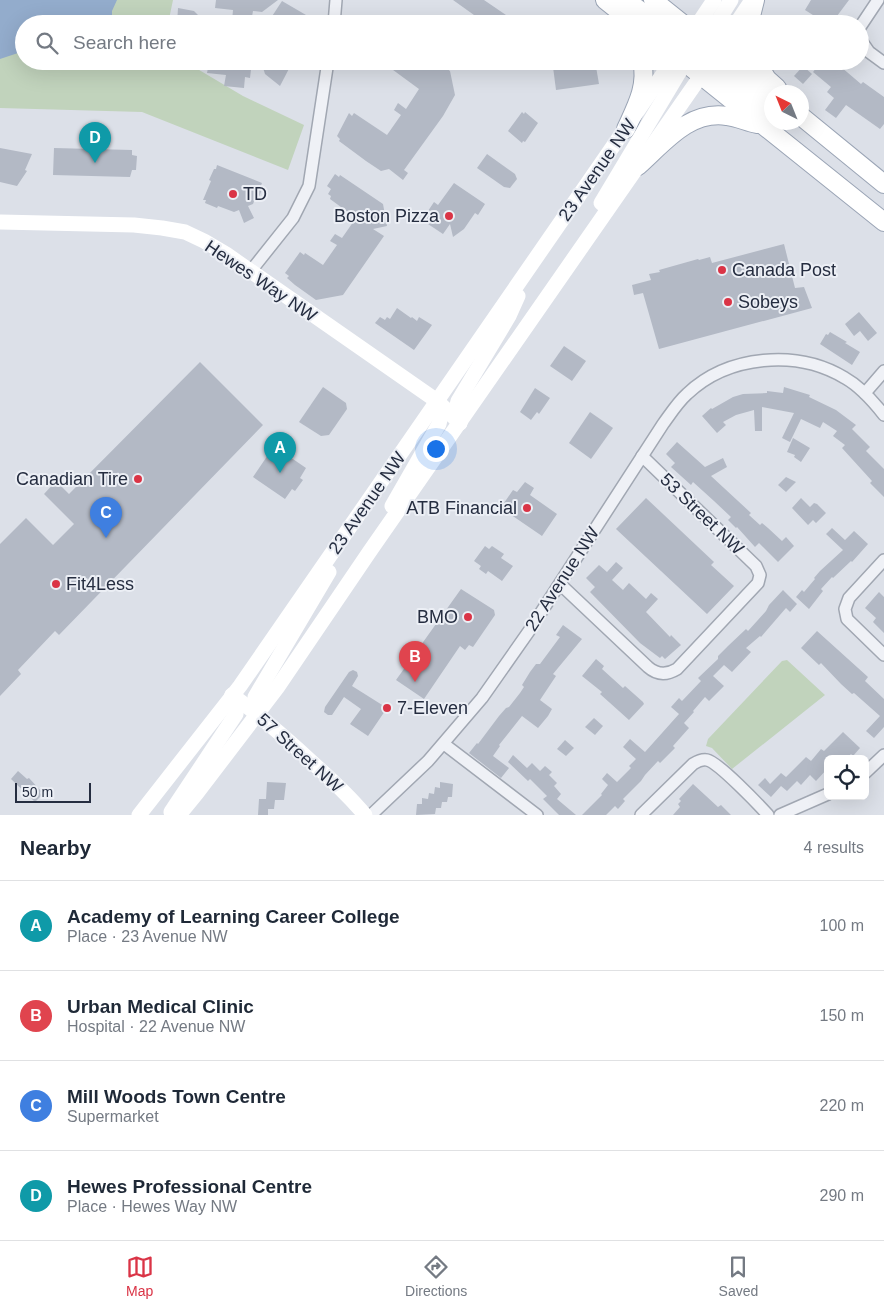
<!DOCTYPE html>
<html lang="en">
<head>
<meta charset="utf-8">
<style>
	body { margin:0; font-family:Arial,sans-serif; background:#f6f6f7; color:#1f2937 }
	.controls { position:absolute; right:15px; bottom:15px; display:grid; overflow:hidden; border-radius:8px; box-shadow:0 5px 20px #0002 }
	.controls button { width:45px; height:45px; display:grid; place-items:center; padding:0; border:0; border-bottom:1px solid #e0e1e3; background:#fff; color:#1f2937; font:25px sans-serif }
	.compass { position:absolute; left:764px; top:85px; width:45px; height:45px; border-radius:50%; background:#fff; box-shadow:0 5px 20px #0002; rotate:317deg }
	.scale { position:absolute; left:15px; bottom:12px; width:76px; box-sizing:border-box; padding-left:5px; border:2px solid #252d40; border-top:0; font-size:14px; line-height:18px; white-space:nowrap; color:#252d40; -webkit-text-stroke:4px #eceff5; paint-order:stroke }
	.you { position:absolute; left:435px; top:448px; width:18px; height:18px; margin:-12px; border:4px solid #fff; border-radius:50%; background:#1a73e8; box-shadow:0 0 0 8px #1a73e833 }
	.badge { display:grid; place-items:center; width:32px; height:32px; border-radius:50%; background:#da3446; color:#fff; font-size:16px; font-weight:700 }
	.pin { position:absolute; translate:-50% -41px; filter:drop-shadow(0 1px 2px #0008) }
	.pin::after { content:''; position:absolute; top:26px; width:18px; height:15px; background:inherit; clip-path:polygon(0 0,100% 0,50% 100%) }
	.list { margin:0; padding:0; list-style:none }
	h2 { display:flex; justify-content:space-between; align-items:center; height:65px; margin:0; padding:0 20px; font-size:21px }
	h2 small { font-size:16px; font-weight:400; color:#747a83 }
	.list li { display:grid; grid-template-columns:32px 1fr auto; gap:15px; align-items:center; box-sizing:border-box; height:90px; padding:0 20px; border-top:1px solid #e0e1e3 }
	.list b { display:block; font-size:19px; white-space:nowrap }
	.list p { margin:0; font-size:16px; white-space:nowrap; color:#747a83 }
	.list em { font-size:16px; font-style:normal; color:#747a83 }
	.icon { flex:none; width:28px; height:28px; fill:none; stroke:currentColor; stroke-width:2; stroke-linecap:round; stroke-linejoin:round }
	.map { position:relative; flex:none; width:884px; height:815px; overflow:hidden }
	.search { position:absolute; background:#fff; box-shadow:0 5px 20px #0002; left:15px; right:15px; top:15px; height:55px; display:flex; align-items:center; gap:12px; box-sizing:border-box; padding:0 18px; border-radius:28px; color:#747a83; font-size:19px }
	.sheet { height:425px; background:#fff }
	nav { display:flex; justify-content:space-around; align-items:center; box-sizing:border-box; height:70px; border-top:1px solid #e0e1e3; background:#fff; font-size:14px; color:#747a83 }
	nav a { display:grid; justify-items:center; gap:2px }
	nav .on { color:#da3446 }
	.map>svg:first-child { display:block }
</style>
</head>
<body>
<div class="map">
<svg width="884" height="815" viewBox="0 0 884 815">
	<rect width="100%" height="100%" fill="#dce0e8"/>
	<g fill="#c1d3bc">
		<path d="M0 0H173L168 24H24V61H184L243 96 304 125 288 170 142 112 0 108Z"/>
		<path d="M787 660 825 695 732 769 712 748 706 746 708 739 782 661Z"/>
	</g>
	<path fill="#93accc" d="M0 0H117L112 11V24H24V51L0 59Z"/>
	<g fill="#b3b9c5">
		<path d="M216 0H278L262 12 253 11 251 22 232 21 233 10 215 8Z"/>
		<path d="M453 0H484L519 24H468L474 15Z"/>
		<path d="M811 0H849L834 20 828 16 824 22 805 10Z"/>
		<path d="M282 1 306 15 299 24H267Z"/>
		<path d="M178 8 194 11 198 15 197 24H177Z"/>
		<path d="M202 61H252L250 78 245 77 244 88 224 86 226 75 207 73 208 68Z"/>
		<path d="M261 61H293L280 86 265 74Z"/>
		<path d="M394 61H436L450 71 455 95 443 116 404 170 408 173 403 180 389 169 381 171 366 161 339 141 340 139 337 136 349 113 352 116 354 113 387 135 401 115 394 110 398 103 406 109 419 89 389 67Z"/>
		<path d="M595 61 599 84 556 90 553 67Z"/>
		<path d="M832 61H834L861 84 863 82 884 97V124L880 129 846 105 836 118 825 110 834 98 827 92 831 87 813 72 821 62 827 67Z"/>
		<path d="M803 66 812 74 803 84 794 76Z"/>
		<path d="M522 112 524 114 525 112 538 123 525 142 523 141 522 143 508 131Z"/>
		<path d="M0 148 32 154 25 170 27 171 17 186 0 182Z"/>
		<path d="M54 148 132 150V155L137 156 136 170H132L130 177 53 175Z"/>
		<path d="M487 154 515 174 517 179 510 188 504 187 477 168Z"/>
		<path d="M217 165 262 183 260 188 262 189 258 200 255 199 253 204 248 206 254 218 244 223 239 210 234 212 218 206 217 208 205 203 206 200H203L211 181 209 180 214 169H216Z"/>
		<path d="M335 174 339 177 340 175 383 204 387 226 373 229 384 236 343 295 316 300 295 285 287 278 289 276 285 273 300 252 304 255 305 253 323 265 337 245 330 241 335 234 342 238 356 218 330 199 331 196 328 194 331 189 327 186Z"/>
		<path d="M454 183 485 204 478 215 475 213 464 229 453 237 450 224 443 234 422 220 434 202 438 205Z"/>
		<path d="M784 244 795 288 804 287 812 308 659 349 643 293 634 295 632 285 651 280 649 274 660 272 659 270 698 259 699 260 710 257 712 263Z"/>
		<path d="M397 308 411 318 412 317 417 321 419 317 432 325 414 350 375 323 380 317 385 320 387 317 390 319Z"/>
		<path d="M859 312 877 333 868 341 860 331 854 336 845 324Z"/>
		<path d="M830 332 847 342 845 343 860 352 852 365 820 344 826 334 828 335Z"/>
		<path d="M564 346 586 361 572 381 550 366Z"/>
		<path d="M200 362 263 425 59 635 55 631 18 670 21 674 0 696V544L26 518 53 545 74 524 44 494 56 481 69 494Z"/>
		<path d="M323 387 346 403 347 409 329 435 321 436 299 422Z"/>
		<path d="M784 387 810 395 809 397 836 410 856 425 852 429 870 447 866 451 884 469V497L870 483 872 481 842 448 845 445 833 436 837 431 823 422 820 428 801 419 790 442 782 438 794 413 762 407V431H755L754 410 736 415 723 422 726 425 717 433 702 416 711 408 712 409 733 397 743 394 767 393V391L783 393Z"/>
		<path d="M535 388 550 398 539 414 537 412 531 420 520 412Z"/>
		<path d="M590 412 613 428 591 459 569 443Z"/>
		<path d="M793 438 810 448 801 462 794 457 795 455 787 452Z"/>
		<path d="M677 442 705 467 723 458 727 467 711 476 751 513 749 515 760 525 762 523 768 528 782 541 786 537 794 546 778 562 759 543 755 547 737 527 736 528 728 520 731 517 714 501 693 482 691 485 671 467 675 463 666 454Z"/>
		<path d="M274 446 306 468 300 478 303 480 295 491 292 489 285 499 253 477Z"/>
		<path d="M786 477 796 482 786 492 778 485Z"/>
		<path d="M525 482 534 488 530 495 557 514 542 536 504 510 507 506 504 503 513 490 517 492Z"/>
		<path d="M646 498 714 562 711 565 734 586 707 614 616 529Z"/>
		<path d="M801 498 810 507 814 503 817 504 826 513 816 523 813 520 808 525 792 508Z"/>
		<path d="M832 528 845 540 854 531 868 544 852 562 851 561 833 578 832 577 821 589 823 591 809 609 796 597 802 590 804 592 815 579 814 578 820 571 843 550 826 534Z"/>
		<path d="M485 546 489 549 492 546 504 554 501 558 513 566 502 581 488 571 486 574 479 569 481 566 474 561Z"/>
		<path d="M616 562 623 568 612 580 623 590 629 583 646 599 651 593 658 599 646 612 670 637 671 635 681 645 665 659 662 656 660 658 640 643 590 592 595 587 586 578 599 565 607 572Z"/>
		<path d="M461 589 494 610 495 615 473 647 469 645 465 650 460 646 424 699 396 680Z"/>
		<path d="M783 590 797 604 790 612 786 608 761 637 760 636 746 648 751 652 732 672 724 665 713 676 724 686 709 701 705 697 693 711 694 712 684 723 689 728 673 746 675 748 660 763 658 761 645 775 641 781 623 799 625 801 618 809 615 806 606 815H582L602 795 601 794 608 785 602 779 607 773 617 782 631 768 629 766 636 759 623 747 630 739 645 752 679 714 671 707 679 698 682 701 701 681 698 678 718 659V656L728 646 746 629 748 631 766 611 769 605Z"/>
		<path d="M879 592 884 597V633L873 622 876 618 865 608Z"/>
		<path d="M563 625 582 639 553 674 556 676 540 700 552 709 548 716 538 728 522 716 499 745 500 746 493 756 509 768 501 778 469 753 477 743 478 744 499 716 506 708 509 707 520 693 524 687 522 685 530 672 536 664H540L560 637 556 635Z"/>
		<path d="M817 631 868 677 865 681 884 699V727L874 738 866 731 880 716 854 693 852 694 841 684 821 663 819 665 801 648Z"/>
		<path d="M596 659 604 666 602 669 623 688 625 686 643 702 644 704 629 720 600 694 602 692 582 676Z"/>
		<path d="M353 670 357 672 358 676 352 686 387 708 368 736 350 724 361 709 344 697 332 715H328L324 712 325 707 349 672Z"/>
		<path d="M594 718 603 726 595 735 585 727Z"/>
		<path d="M843 732 860 748 853 756 851 754 846 759H828V768L816 781 810 775 801 785 797 781 787 791 781 786 771 797 758 785 765 778 770 784 781 773 786 777 806 757 811 761 821 749 824 751Z"/>
		<path d="M565 740 574 748 566 756 557 749Z"/>
		<path d="M513 755 527 768 532 763 540 771 545 766 552 772 549 775 557 783 554 786 561 794 557 799 576 815H559L543 799 547 796 530 779 528 781 508 762Z"/>
		<path d="M18 771 27 779 29 778 41 791 40 793 42 795 35 802 11 779Z"/>
		<path d="M267 782 286 783 284 800H275L274 809H268V815H258L259 799H266Z"/>
		<path d="M440 782 453 784 452 797H448L447 802H442L441 808H436L435 814 416 815 417 804H422V798L428 799 429 793 434 794 435 787 440 788Z"/>
		<path d="M693 784 718 807 721 805 731 815H673L680 807 678 804 681 801 679 799Z"/>
	</g>
	<g fill="none" stroke-linecap="round" stroke-linejoin="round">
		<defs>
			<g id="street">
				<path d="M334 24 336 0"/>
				<path d="M860 27 878 0"/>
				<path d="M860 39 869 52 884 63"/>
				<path d="M250 272 293 218 309 186 328 61"/>
				<path d="M865 393 884 371"/>
				<path d="M884 560 849 598 845 609 847 619 884 655"/>
				<path d="M560 584 648 667C657 675 667 675 677 669L758 583 760 575 756 566 642 456"/>
				<path d="M444 744 537 815"/>
				<path d="M865 773 884 755"/>
				<path d="M371 815 428 761 482 698 529 631 663 424C671 413 678 402 687 394 728 355 797 349 845 378 861 387 873 401 884 415"/>
				<path d="M641 815 693 764C698 761 702 759 707 760 718 762 759 805 768 815"/>
				<path d="M780 815 828 794"/>
			</g>
			<g id="primary">
				<path d="M605 0 635 24"/>
				<path d="M626 0 658 24"/>
				<path d="M653 0 683 24"/>
				<path d="M749 24 755 0"/>
				<path d="M683 61 884 222"/>
				<path d="M702 61 772 110"/>
				<path d="M730 61 772 94"/>
				<path d="M756 61 767 79 777 88"/>
				<path d="M802 117 884 184"/>
				<path d="M626 129C636 107 648 86 642 61"/>
				<path d="M638 166C664 143 689 110 727 116 737 117 747 122 757 124"/>
			</g>
		</defs>
		<use href="#street" stroke="#a1a7b2" stroke-width="14"/>
		<use href="#primary" stroke="#9aa4b5" stroke-width="20"/>
		<use href="#street" stroke="#eff1f6" stroke-width="11"/>
		<g stroke="#fff" stroke-width="15">
			<path d="M698 24 714 0"/>
			<path d="M716 24 731 0"/>
			<path d="M736 24 752 0"/>
			<path d="M601 203 686 61"/>
			<path d="M0 222 134 225 162 228 185 232 204 241 226 254 437 401 460 423"/>
			<path d="M460 423 456 409 458 401 509 316 518 296"/>
			<path d="M392 506 439 424 442 411 437 401"/>
			<path d="M232 695C262 717 289 741 315 765 333 781 350 797 365 815"/>
			<path d="M258 714 255 707V697L329 572"/>
			<path d="M171 812 236 714 237 703 232 695"/>
			<path d="M139 815 240 686 672 61"/>
			<path d="M179 815 197 793 277 688 370 551 707 67"/>
		</g>
		<use href="#primary" stroke="#fff" stroke-width="18"/>
	</g>
	<g fill="#da3446" stroke="#eceff5" stroke-width="2">
		<circle cx="233" cy="194" r="5"/>
		<circle cx="449" cy="216" r="5"/>
		<circle cx="722" cy="270" r="5"/>
		<circle cx="728" cy="302" r="5"/>
		<circle cx="138" cy="479" r="5"/>
		<circle cx="527" cy="508" r="5"/>
		<circle cx="56" cy="584" r="5"/>
		<circle cx="468" cy="617" r="5"/>
		<circle cx="387" cy="708" r="5"/>
	</g>
	<g text-anchor="middle" stroke-width="4" stroke-linejoin="round" paint-order="stroke">
		<g font-size="18" fill="#252d40" stroke="#eceff5">
			<text transform="translate(597 170) rotate(-55)" y="6">23 Avenue NW</text>
			<text transform="translate(261 281) rotate(34)" y="6">Hewes Way NW</text>
			<text transform="translate(367 503) rotate(-55)" y="6">23 Avenue NW</text>
			<text transform="translate(702 514) rotate(44)" y="6">53 Street NW</text>
			<text transform="translate(562 579) rotate(-57)" y="6">22 Avenue NW</text>
			<text transform="translate(300 753) rotate(42)" y="6">57 Street NW</text>
		</g>
		<g font-size="18" fill="#252d40" stroke="#eceff5" text-anchor="start">
			<text x="243" y="200">TD</text>
			<text x="439" y="222" text-anchor="end">Boston Pizza</text>
			<text x="732" y="276">Canada Post</text>
			<text x="738" y="308">Sobeys</text>
			<text x="128" y="485" text-anchor="end">Canadian Tire</text>
			<text x="517" y="514" text-anchor="end">ATB Financial</text>
			<text x="66" y="590">Fit4Less</text>
			<text x="458" y="623" text-anchor="end">BMO</text>
			<text x="397" y="714">7-Eleven</text>
		</g>
	</g>
</svg>
<div class="controls">
<button><svg class="icon" aria-label="locate" viewBox="0 0 24 24"><circle cx="12" cy="12" r="6"/><path d="M12 2v4M12 18v4M2 12h4M18 12h4"/></svg></button>
</div>
<svg class="compass" viewBox="-18 -18 36 36"><path d="M0-13l5 13h-10z" fill="#e53935"/><path d="M0 13l5-13h-10z" fill="#747a83"/></svg>
<div class="scale">50 m</div>
<div class="you"></div>
<div class="pin badge" style="left:280px;top:473px;background:#0f9aa8">A</div>
<div class="pin badge" style="left:415px;top:682px;background:#e0444e">B</div>
<div class="pin badge" style="left:106px;top:538px;background:#3f7fe0">C</div>
<div class="pin badge" style="left:95px;top:163px;background:#0f9aa8">D</div>
<div class="search"><svg class="icon" aria-label="search" viewBox="0 0 24 24"><circle cx="10" cy="10" r="6"/><path d="M15 15l6 6"/></svg>Search here</div>
</div>
<section class="sheet">
<h2>Nearby<small>4 results</small></h2>
<ul class="list">
<li><span class="badge" style="background:#0f9aa8">A</span><div><b>Academy of Learning Career College</b><p>Place · 23 Avenue NW</p></div><em>100 m</em></li>
<li><span class="badge" style="background:#e0444e">B</span><div><b>Urban Medical Clinic</b><p>Hospital · 22 Avenue NW</p></div><em>150 m</em></li>
<li><span class="badge" style="background:#3f7fe0">C</span><div><b>Mill Woods Town Centre</b><p>Supermarket</p></div><em>220 m</em></li>
<li><span class="badge" style="background:#0f9aa8">D</span><div><b>Hewes Professional Centre</b><p>Place · Hewes Way NW</p></div><em>290 m</em></li>
</ul>
</section>
<nav>
<a class="on"><svg class="icon" aria-label="map" viewBox="0 0 24 24"><path d="M3 6l6-2 6 2 6-2v14l-6 2-6-2-6 2zM9 4v14M15 6v14"/></svg>Map</a>
<a><svg class="icon" aria-label="directions" viewBox="0 0 24 24"><path d="M12 3l9 9-9 9-9-9zM9 14v-3h6M13 9l2 2-2 2"/></svg>Directions</a>
<a><svg class="icon" aria-label="saved" viewBox="0 0 24 24"><path d="M7 4h10v16l-5-4-5 4z"/></svg>Saved</a>
</nav>
</body>
</html>
